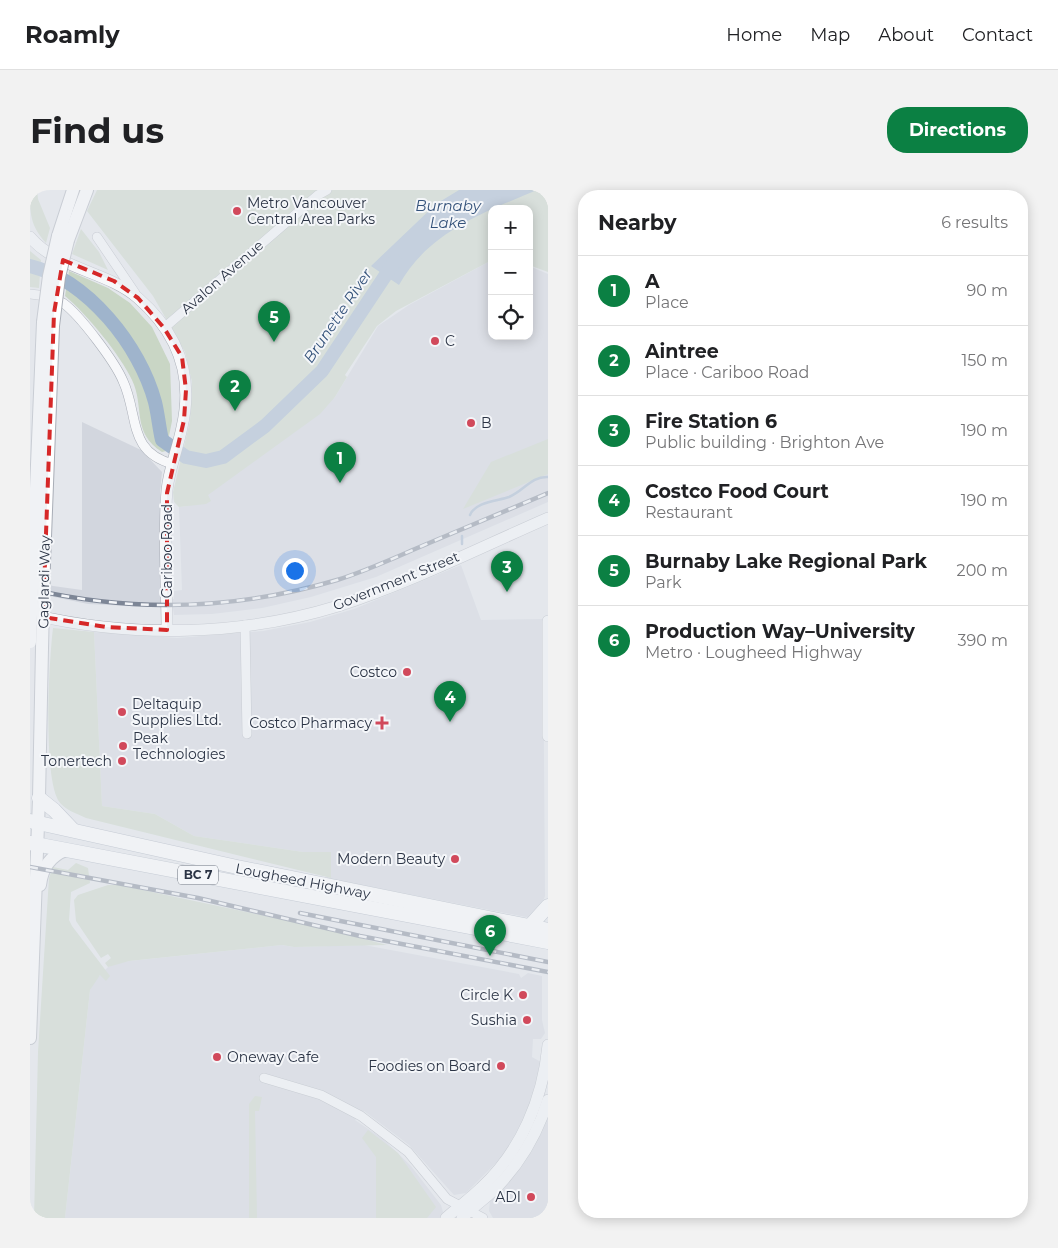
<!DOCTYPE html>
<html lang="en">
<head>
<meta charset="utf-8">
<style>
	body { margin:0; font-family:Montserrat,sans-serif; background:#f2f2f2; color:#202124 }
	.controls { position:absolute; right:15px; top:15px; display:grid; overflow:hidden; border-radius:10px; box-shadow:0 2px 12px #0003 }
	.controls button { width:45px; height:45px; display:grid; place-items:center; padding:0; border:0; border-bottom:1px solid #e0e0e0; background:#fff; color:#202124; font:25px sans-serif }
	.you { position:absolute; left:264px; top:380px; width:18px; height:18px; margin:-12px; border:4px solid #fff; border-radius:50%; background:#1a73e8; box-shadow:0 0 0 8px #1a73e833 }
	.badge { display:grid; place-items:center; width:32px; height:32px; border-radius:50%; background:#0b8043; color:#fff; font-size:16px; font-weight:700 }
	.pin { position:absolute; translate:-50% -41px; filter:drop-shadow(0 1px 2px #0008) }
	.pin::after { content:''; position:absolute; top:26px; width:18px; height:15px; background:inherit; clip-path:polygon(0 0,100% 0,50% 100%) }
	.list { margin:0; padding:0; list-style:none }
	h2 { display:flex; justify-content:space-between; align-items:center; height:65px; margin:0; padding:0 20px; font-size:21px }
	h2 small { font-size:16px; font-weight:400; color:#757577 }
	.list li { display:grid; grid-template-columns:32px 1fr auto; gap:15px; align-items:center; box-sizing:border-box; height:70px; padding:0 20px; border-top:1px solid #e0e0e0 }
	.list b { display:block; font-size:19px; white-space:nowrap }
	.list p { margin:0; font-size:16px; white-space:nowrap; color:#757577 }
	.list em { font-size:16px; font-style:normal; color:#757577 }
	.icon { flex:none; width:28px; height:28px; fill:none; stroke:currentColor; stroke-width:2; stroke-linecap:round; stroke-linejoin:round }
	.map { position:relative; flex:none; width:518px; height:1028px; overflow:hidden; border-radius:20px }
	header { display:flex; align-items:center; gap:30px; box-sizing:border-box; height:70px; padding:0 25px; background:#fff; border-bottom:1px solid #e0e0e0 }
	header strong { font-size:24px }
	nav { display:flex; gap:28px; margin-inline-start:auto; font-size:18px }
	.intro { display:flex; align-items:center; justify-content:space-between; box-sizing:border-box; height:120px; padding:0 30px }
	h1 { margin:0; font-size:35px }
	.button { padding:12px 22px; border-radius:20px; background:#0b8043; color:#fff; font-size:18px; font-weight:700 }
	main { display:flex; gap:30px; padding:0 30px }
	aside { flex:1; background:#fff; border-radius:20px; box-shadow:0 2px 12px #0003 }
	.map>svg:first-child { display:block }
</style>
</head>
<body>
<header>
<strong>Roamly</strong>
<nav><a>Home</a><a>Map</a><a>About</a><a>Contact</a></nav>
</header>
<div class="intro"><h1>Find us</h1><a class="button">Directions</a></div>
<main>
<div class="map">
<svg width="518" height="1028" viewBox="0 0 518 1028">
	<rect width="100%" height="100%" fill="#e4e7ec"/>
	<g fill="#d2d6de">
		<path d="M462 70V146H499V76L518 84V312L346 387 281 407 232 418 182 424 144 425 143 418 58 414 0 402V390L23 396 52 400V232L111 260 132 282 130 302 131 406 144 409V401L152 400 149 317 158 316 305 207 348 136 379 115Z"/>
		<path d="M431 375 451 430 513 429 515 706 512 714 501 728 297 688 299 662H273L164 646 125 624 72 616 64 442 147 448 233 441 280 432 324 419Z"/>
		<path d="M252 755 264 757 334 755 489 784 491 788 498 783 512 786V830L515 843 511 849H503L502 867 511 872 507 896 489 940 472 967 436 1003 424 1005 379 955 334 921 325 930 353 949 381 976 411 1015 413 1022 411 1028H35L60 800 65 790 78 777 90 772Z"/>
		<path d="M518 927V1028H463L459 1021 460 1011 513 938Z"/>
	</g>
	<g fill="#c9d6c5">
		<path d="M0 0H7L8 9 20 38 16 53C0 35 0 24 0 0Z"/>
		<path d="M67 0H518V82L499 75V19H462V70L366 121 347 136 315 185 317 187 305 207 290 224 178 305 181 311 176 314 149 317 144 312 143 302 160 231 162 192 155 162 123 106 57 21Z"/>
		<path d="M51 39 69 62 78 80 42 64Z"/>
		<path d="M0 61 11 70 9 98 0 97Z"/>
		<path d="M39 81 78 98 100 113 122 137 140 174 142 231 136 261 132 262C101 242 115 217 102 190 91 166 56 123 35 106Z"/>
		<path d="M518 249V284L433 319 461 272Z"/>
		<path d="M23 438 64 442 72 616 125 624 164 646 273 662H301V688L56 628C46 623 34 620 28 610 13 582 19 471 23 438Z"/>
		<path d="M46 673 58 678 60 693 41 702 39 730 42 736 80 786 76 791 70 785 60 800 35 1028H4L8 862 19 688 23 677 38 680Z"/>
		<path d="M78 695H89L292 738 357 755 264 757 252 755 99 771 78 777 75 773 81 768 78 764 71 768 46 731 44 710 48 705Z"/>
		<path d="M225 906 232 907 229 921H225L227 1028H219V914Z"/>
		<path d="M338 940 368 963 406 1017 397 1028H346V967L332 948Z"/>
	</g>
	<path fill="#9fb4cc" d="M429 0H507C455 22 398 42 369 95L341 76 406 14Z"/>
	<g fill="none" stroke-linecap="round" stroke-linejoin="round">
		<g stroke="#9fb4cc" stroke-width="2.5">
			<path d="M440 325C445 312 467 311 479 307 494 301 501 286 518 287"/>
			<path d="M432 354V346"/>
		</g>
		<path stroke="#9fb4cc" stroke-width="14" d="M0 76C58 90 110 156 125 212 128 224 129 237 132 250L156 267 176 271 193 267 235 236 292 181 365 71"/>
		<defs>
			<g id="minor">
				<path d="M67 47 105 103"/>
				<path d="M0 104C11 105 23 107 33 113 50 125 85 172 93 191 109 225 97 262 143 274"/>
				<path d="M134 138 288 5 297 0"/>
				<path d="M215 435 217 544"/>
				<path d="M234 888 291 905 331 926 378 962 417 1009 453 1028"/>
			</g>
			<g id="tertiary">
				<path d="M0 47C27 79 77 81 108 108 148 143 164 185 152 237 148 258 139 279 137 300 133 346 137 394 137 440"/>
				<path d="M4 425C103 448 211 446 308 416 380 393 449 358 518 328"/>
				<path d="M518 431V546"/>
				<path d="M416 1028C428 1017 440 1009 451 998 491 961 513 909 518 855"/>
				<path d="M432 1028C443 1017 456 1008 467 997 490 973 508 942 518 910"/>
			</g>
			<g id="secondary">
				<path d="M28 46 43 0"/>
				<path d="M38 50 57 0"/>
				<path d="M3 370 13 132"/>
				<path d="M14 373 23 136"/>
				<path d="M10 695C12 678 20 666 36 660"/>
				<path d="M0 848 9 608 12 458"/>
			</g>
			<g id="primary">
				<path d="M9 608 24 620 43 640"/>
				<path d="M0 631 207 677 518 740"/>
				<path d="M0 653 518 752"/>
				<path d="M500 736 518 716"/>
			</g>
		</defs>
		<use href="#minor" stroke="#a9aeb7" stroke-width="10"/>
		<use href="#tertiary" stroke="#a9aeb7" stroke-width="12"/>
		<use href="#secondary" stroke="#a9aeb7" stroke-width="14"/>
		<use href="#primary" stroke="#a3abb8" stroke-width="15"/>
		<use href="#minor" stroke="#f7f8fa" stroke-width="9"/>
		<use href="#tertiary" stroke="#f7f8fa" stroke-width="11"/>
		<use href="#secondary" stroke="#fff" stroke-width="12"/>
		<use href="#primary" stroke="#fff" stroke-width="14"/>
		<defs>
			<g id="rail">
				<path d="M0 399C103 423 206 420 307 390 336 381 364 368 392 356 434 338 476 321 518 303"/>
				<path d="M0 677 168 708 330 746 518 782"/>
				<path d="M270 723 518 772"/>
			</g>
		</defs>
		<use href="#rail" stroke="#7d8696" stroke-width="4.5"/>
		<use href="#rail" stroke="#f4f6f9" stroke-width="2.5" stroke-dasharray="8" stroke-linecap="butt"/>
		<defs>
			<g id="secondary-bridge">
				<path d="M13 132 19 86 28 46"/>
				<path d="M23 136 29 87 38 50"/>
				<path d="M0 452 3 370"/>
				<path d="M12 458 14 373"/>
			</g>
		</defs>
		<use href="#secondary-bridge" stroke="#a9aeb7" stroke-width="14" stroke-linecap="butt"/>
		<use href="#secondary-bridge" stroke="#fff" stroke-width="12"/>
	</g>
	<path d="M0 0H518V1028H0ZM33 70 84 91 108 108 134 138 152 167 156 200 154 230 137 303V440L76 437 13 427 24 123Z" fill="#e4e7ec" fill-opacity=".55" fill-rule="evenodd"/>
	<path fill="none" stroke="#d62828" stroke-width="4" stroke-dasharray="10 6" stroke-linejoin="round" d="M33 70 84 91 108 108 134 138 152 167 156 200 154 230 137 303V440L76 437 13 427 24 123Z"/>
	<g fill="#d1495b" stroke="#f4f6f9" stroke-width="2">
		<circle cx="207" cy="21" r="5"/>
		<circle cx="405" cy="151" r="5"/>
		<circle cx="441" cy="233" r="5"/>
		<circle cx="377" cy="482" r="5"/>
		<circle cx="92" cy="522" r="5"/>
		<path d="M349.5 525.5h5v5h5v5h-5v5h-5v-5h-5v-5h5z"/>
		<circle cx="93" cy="556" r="5"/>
		<circle cx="92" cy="571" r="5"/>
		<circle cx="425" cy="669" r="5"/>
		<circle cx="493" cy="805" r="5"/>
		<circle cx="497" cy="830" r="5"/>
		<circle cx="187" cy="867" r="5"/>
		<circle cx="471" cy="876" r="5"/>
		<circle cx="501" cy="1007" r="5"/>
	</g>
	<g text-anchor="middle" stroke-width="4" stroke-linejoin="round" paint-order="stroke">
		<rect fill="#f4f6f9" stroke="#676e7b" stroke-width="1" x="148" y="675.5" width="40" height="19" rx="4"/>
		<g font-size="12" font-weight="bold" fill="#2b3445">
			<text x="168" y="689">BC 7</text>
		</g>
		<g font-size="14" fill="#2b3445" stroke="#f4f6f9" text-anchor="end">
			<text x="217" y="18" text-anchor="start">Metro Vancouver<tspan x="217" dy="16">Central Area Parks</tspan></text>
			<text x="415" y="156" text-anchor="start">C</text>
			<text x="451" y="238" text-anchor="start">B</text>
			<text x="367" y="487">Costco</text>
			<text x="102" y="519" text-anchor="start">Deltaquip<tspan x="102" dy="16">Supplies Ltd.</tspan></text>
			<text x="342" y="538">Costco Pharmacy</text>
			<text x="103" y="553" text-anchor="start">Peak<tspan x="103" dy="16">Technologies</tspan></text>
			<text x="82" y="576">Tonertech</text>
			<text x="415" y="674">Modern Beauty</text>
			<text x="483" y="810">Circle K</text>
			<text x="487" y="835">Sushia</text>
			<text x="197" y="872" text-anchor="start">Oneway Cafe</text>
			<text x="461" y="881">Foodies on Board</text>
			<text x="491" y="1012">ADI</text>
		</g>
		<g font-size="14" fill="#2b3445" stroke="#f4f6f9">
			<text transform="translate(192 87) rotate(-41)" y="5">Avalon Avenue</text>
			<text transform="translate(137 361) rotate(-90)" y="5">Cariboo Road</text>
			<text transform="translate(366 391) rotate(-22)" y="5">Government Street</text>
			<text transform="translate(14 392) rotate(-89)" y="5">Gaglardi Way</text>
			<text transform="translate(273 691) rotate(11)" y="5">Lougheed Highway</text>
		</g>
		<g font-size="15" font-style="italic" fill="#34527a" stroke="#f4f6f9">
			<text x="418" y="21">Burnaby<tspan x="418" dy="17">Lake</tspan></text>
			<text transform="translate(308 126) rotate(-56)" y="5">Brunette River</text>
		</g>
	</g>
</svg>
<div class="controls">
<button>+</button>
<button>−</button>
<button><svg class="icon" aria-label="locate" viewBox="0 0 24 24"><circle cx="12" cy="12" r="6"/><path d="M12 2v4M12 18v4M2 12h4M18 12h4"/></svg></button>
</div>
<div class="you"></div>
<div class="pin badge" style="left:310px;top:293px">1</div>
<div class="pin badge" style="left:205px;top:221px">2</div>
<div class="pin badge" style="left:477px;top:402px">3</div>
<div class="pin badge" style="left:420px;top:532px">4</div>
<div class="pin badge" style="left:244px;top:152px">5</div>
<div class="pin badge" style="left:460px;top:766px">6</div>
</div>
<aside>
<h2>Nearby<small>6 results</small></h2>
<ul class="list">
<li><span class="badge">1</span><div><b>A</b><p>Place</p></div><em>90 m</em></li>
<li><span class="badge">2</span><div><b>Aintree</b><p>Place · Cariboo Road</p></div><em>150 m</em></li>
<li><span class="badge">3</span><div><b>Fire Station 6</b><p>Public building · Brighton Ave</p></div><em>190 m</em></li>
<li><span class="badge">4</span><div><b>Costco Food Court</b><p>Restaurant</p></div><em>190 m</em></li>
<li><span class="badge">5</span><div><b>Burnaby Lake Regional Park</b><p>Park</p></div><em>200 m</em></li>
<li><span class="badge">6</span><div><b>Production Way–University</b><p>Metro · Lougheed Highway</p></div><em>390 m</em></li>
</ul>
</aside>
</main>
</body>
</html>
